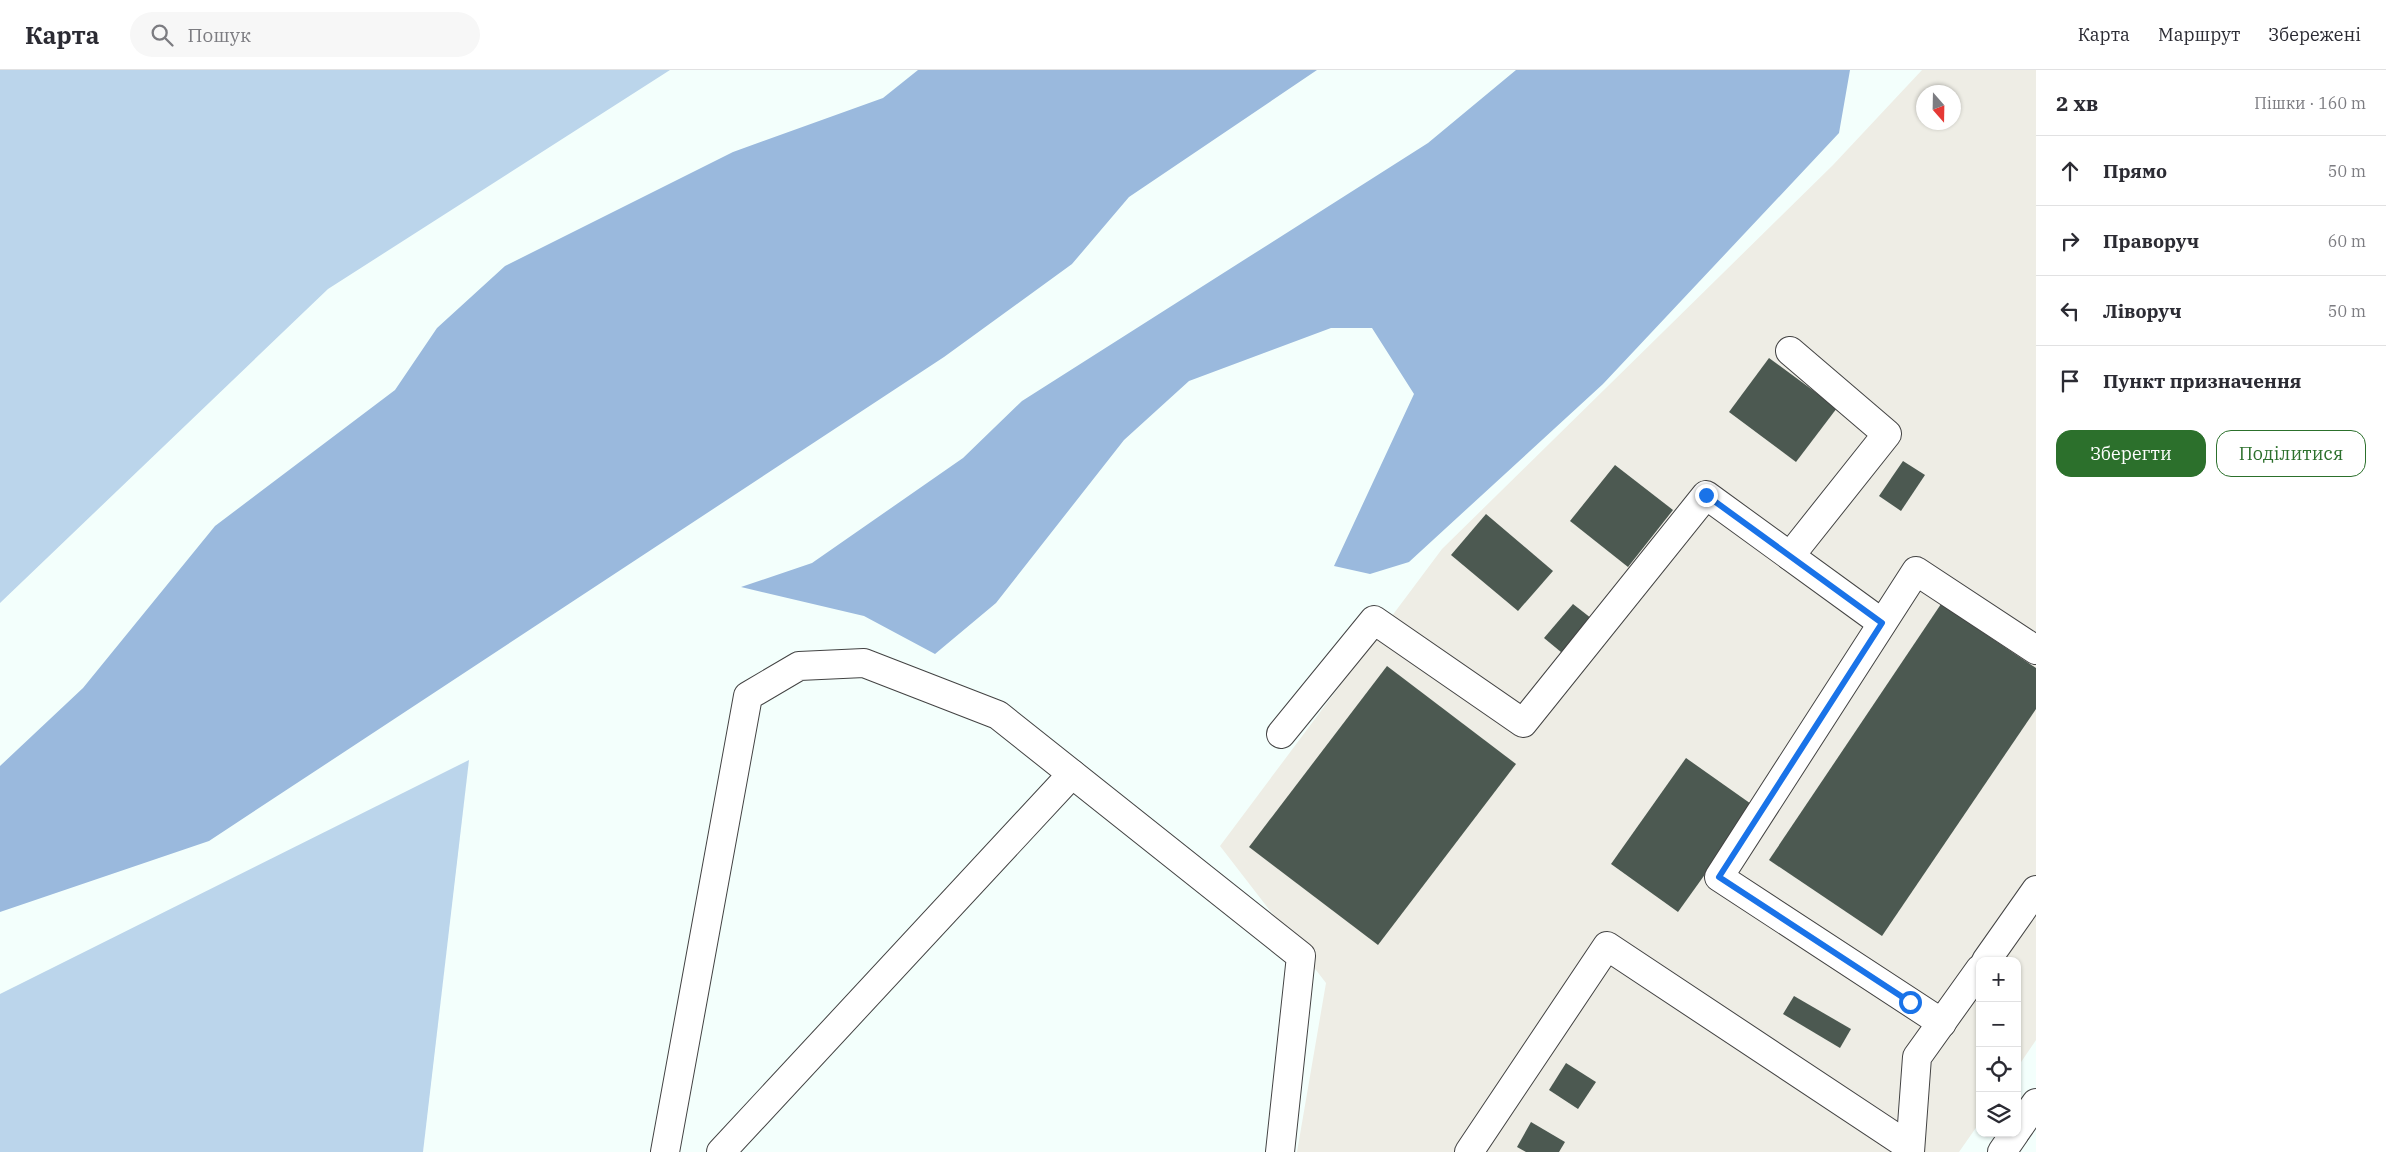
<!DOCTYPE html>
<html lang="uk">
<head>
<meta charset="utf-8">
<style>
	body { margin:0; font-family:"IBM Plex Serif",serif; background:#f7f7f7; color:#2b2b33 }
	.controls { position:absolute; right:15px; bottom:15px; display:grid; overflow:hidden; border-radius:10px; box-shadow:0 1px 4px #0004 }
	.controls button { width:45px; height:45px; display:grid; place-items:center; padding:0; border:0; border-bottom:1px solid #e1e1e2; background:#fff; color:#2b2b33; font:25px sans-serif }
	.compass { position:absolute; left:1916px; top:15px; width:45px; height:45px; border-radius:50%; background:#fff; box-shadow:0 1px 4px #0004; rotate:160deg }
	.stop { position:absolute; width:15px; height:15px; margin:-11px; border:4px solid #1a73e8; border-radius:50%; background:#fff }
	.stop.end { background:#1a73e8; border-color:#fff; box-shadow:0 1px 5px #0008 }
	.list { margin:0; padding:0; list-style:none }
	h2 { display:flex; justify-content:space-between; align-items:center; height:65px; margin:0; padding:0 20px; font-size:21px }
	h2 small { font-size:16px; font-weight:400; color:#7c7c81 }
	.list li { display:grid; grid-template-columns:32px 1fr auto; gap:15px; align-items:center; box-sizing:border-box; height:70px; padding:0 20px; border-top:1px solid #e1e1e2 }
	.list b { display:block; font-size:19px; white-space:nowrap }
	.list em { font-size:16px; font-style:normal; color:#7c7c81 }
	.actions { display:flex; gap:10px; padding:15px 20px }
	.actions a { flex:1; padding:11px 0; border:1px solid #2c702c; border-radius:15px; text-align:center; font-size:18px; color:#2c702c }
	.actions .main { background:#2c702c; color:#fff }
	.icon { flex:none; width:28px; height:28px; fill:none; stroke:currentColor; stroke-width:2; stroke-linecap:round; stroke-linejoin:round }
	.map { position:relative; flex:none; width:2036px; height:1082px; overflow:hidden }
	header { display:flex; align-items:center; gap:30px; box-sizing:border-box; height:70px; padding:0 25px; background:#fff; border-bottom:1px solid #e1e1e2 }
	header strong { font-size:24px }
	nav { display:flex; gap:28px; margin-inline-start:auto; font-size:18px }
	.search { width:350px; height:45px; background:#f7f7f7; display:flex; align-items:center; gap:12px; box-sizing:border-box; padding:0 18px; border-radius:28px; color:#7c7c81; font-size:19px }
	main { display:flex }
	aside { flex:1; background:#fff }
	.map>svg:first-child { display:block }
</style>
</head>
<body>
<header>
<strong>Карта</strong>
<div class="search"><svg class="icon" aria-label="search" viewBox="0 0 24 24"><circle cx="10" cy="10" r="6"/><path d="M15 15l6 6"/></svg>Пошук</div>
<nav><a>Карта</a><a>Маршрут</a><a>Збережені</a></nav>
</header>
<main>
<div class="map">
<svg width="2036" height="1082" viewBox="0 0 2036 1082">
	<rect width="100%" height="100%" fill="#f3fffc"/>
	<path fill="#eeede5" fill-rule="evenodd" d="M1922 0H2036V970L2017 998V891H1980V1052L1959 1082H1297L1326 913 1220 776 1442 479 1833 95ZM1924 22H1954V52H1924Z"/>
	<g fill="#bbd5eb">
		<path d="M0 0H670L328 219 0 533Z"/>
		<path d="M469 690 423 1082H0V924Z"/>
	</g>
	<g fill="#9ab9dd">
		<path d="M918 0H1317L1129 127 1072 194 944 287 209 771 0 842V696L83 618 215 456 395 320 437 258 505 196 733 82 883 28Z"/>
		<path d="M1516 0H1850L1839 63 1603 314 1409 492 1370 504 1334 496 1414 324 1372 258H1331L1189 311 1124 370 996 533 935 584 864 546 741 517 812 493 963 388 1022 331 1428 73Z"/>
	</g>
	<g fill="#4c5951">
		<path d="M1769 288 1837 338 1796 392 1729 342Z"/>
		<path d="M1903 391 1925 405 1901 441 1879 426Z"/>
		<path d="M1615 395 1673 440 1628 497 1570 451Z"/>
		<path d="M1486 444 1553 501 1518 541 1451 485Z"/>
		<path d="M1573 534 1596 552 1567 587 1544 568Z"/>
		<path d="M1941 534 2036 598V639L1882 866 1769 790Z"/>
		<path d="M1387 596 1516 694 1378 875 1249 777Z"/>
		<path d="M1686 688 1754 736 1678 842 1611 794Z"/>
		<path d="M1794 926 1851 959 1840 978 1783 944Z"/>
		<path d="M1566 993 1596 1012 1578 1039 1549 1020Z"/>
		<path d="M1531 1052 1565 1072 1559 1082H1526L1517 1077Z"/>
	</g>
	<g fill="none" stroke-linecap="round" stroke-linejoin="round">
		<defs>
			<g id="minor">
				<path d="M1790 281 1887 364 1790 486"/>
				<path d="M1281 664 1374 550 1523 653 1706 425 1882 553"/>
				<path d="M1986 891 2036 820"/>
				<path d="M1942 953 1719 807 1916 501 2036 580"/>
				<path d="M2017 1060 2036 1033"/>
				<path d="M665 1082 748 626 799 596 864 593 998 645 1301 886 1280 1082"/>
				<path d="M721 1082 1072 704"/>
				<path d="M1469 1082 1607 876 1910 1077"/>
				<path d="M1910 1082 1917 987 1980 899"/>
				<path d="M2002 1082 2015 1063"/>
			</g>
		</defs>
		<use href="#minor" stroke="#434343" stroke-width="30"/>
		<use href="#minor" stroke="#fff" stroke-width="28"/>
	</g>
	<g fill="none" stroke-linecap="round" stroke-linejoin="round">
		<path stroke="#1a73e8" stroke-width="6" d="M1706 425 1882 553 1719 807 1910 932"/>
	</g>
</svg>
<div class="controls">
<button>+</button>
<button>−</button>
<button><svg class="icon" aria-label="locate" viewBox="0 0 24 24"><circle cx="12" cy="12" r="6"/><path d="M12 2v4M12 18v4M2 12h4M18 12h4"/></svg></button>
<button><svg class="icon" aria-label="layers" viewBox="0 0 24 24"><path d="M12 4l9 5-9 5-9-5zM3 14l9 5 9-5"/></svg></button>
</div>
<svg class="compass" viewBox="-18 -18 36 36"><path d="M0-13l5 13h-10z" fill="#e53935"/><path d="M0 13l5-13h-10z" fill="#7c7c81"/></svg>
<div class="stop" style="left:1910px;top:932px"></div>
<div class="stop end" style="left:1706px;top:425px"></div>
</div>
<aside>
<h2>2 хв<small>Пішки · 160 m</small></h2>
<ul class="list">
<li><svg class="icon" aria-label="ahead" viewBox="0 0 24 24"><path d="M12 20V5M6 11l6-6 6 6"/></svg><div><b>Прямо</b></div><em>50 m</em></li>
<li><svg class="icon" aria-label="right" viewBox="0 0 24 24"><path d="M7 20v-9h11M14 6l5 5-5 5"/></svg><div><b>Праворуч</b></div><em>60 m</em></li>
<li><svg class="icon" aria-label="left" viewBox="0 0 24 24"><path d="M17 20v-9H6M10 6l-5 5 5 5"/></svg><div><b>Ліворуч</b></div><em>50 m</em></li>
<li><svg class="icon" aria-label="arrive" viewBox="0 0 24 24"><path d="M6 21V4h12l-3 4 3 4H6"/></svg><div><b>Пункт призначення</b></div></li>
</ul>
<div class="actions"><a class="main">Зберегти</a><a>Поділитися</a></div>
</aside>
</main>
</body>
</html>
